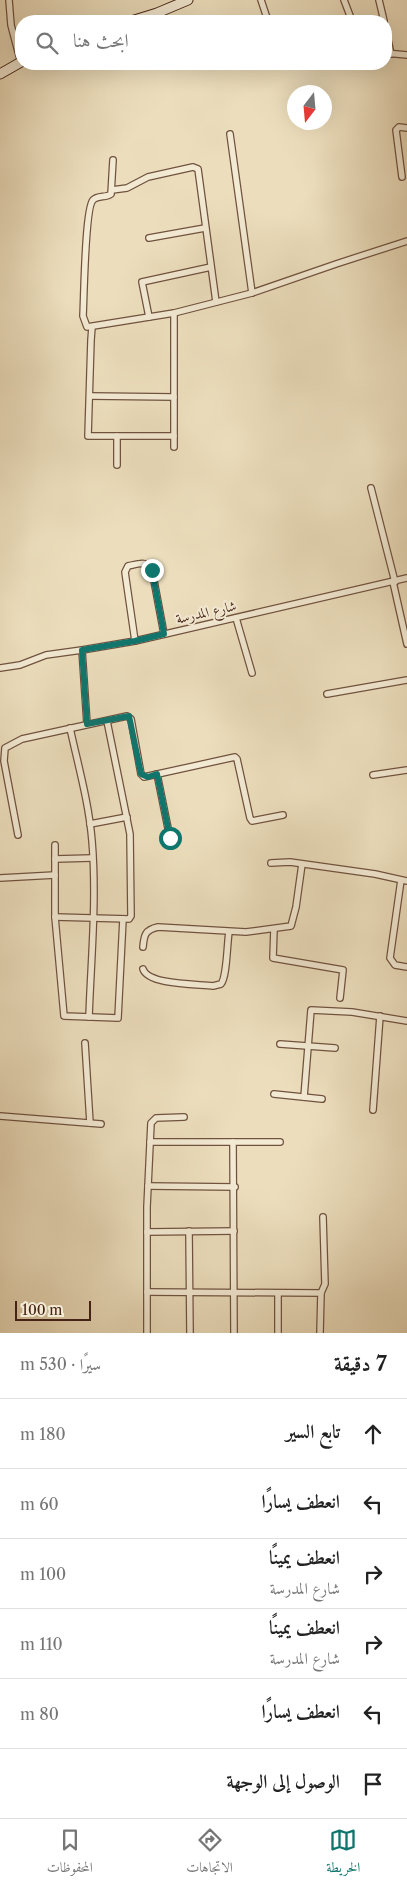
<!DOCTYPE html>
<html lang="ar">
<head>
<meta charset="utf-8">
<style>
	body { margin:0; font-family:"Libre Caslon Text",Amiri,serif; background:#f6f6f6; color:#222; direction:rtl }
	.compass { position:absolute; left:287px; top:85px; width:45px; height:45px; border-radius:50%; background:#fff; box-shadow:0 5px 20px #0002; rotate:196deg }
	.scale { position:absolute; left:15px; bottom:12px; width:76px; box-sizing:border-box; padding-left:5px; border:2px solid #462415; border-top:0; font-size:14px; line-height:18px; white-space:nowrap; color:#462415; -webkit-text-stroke:4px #f3ead4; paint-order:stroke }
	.stop { position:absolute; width:15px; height:15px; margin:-11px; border:4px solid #0f766e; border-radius:50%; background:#fff }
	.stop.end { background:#0f766e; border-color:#fff; box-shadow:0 1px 5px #0008 }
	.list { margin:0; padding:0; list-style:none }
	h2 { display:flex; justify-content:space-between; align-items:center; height:65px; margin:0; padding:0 20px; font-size:21px }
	h2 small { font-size:16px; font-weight:400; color:#767676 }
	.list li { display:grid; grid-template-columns:32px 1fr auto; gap:15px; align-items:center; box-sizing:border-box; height:70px; padding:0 20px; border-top:1px solid #e0e0e0 }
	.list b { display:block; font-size:19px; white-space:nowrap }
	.list p { margin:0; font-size:16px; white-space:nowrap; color:#767676 }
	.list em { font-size:16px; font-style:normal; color:#767676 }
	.icon { flex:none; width:28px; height:28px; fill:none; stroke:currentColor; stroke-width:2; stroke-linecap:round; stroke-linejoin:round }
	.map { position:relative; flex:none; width:407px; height:1333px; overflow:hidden; direction:ltr }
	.search { position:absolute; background:#fff; box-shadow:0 5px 20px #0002; left:15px; right:15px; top:15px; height:55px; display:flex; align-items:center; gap:12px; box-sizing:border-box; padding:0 18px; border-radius:20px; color:#767676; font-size:19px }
	.sheet { height:485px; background:#fff }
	nav { display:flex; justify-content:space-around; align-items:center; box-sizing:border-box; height:70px; border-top:1px solid #e0e0e0; background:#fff; font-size:14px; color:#767676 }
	nav a { display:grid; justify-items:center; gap:2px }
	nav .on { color:#0f766e }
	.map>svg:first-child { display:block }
</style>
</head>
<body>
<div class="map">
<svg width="407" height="1333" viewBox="0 0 407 1333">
	<rect width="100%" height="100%" fill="#ecdebd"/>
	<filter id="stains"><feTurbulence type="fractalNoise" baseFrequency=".004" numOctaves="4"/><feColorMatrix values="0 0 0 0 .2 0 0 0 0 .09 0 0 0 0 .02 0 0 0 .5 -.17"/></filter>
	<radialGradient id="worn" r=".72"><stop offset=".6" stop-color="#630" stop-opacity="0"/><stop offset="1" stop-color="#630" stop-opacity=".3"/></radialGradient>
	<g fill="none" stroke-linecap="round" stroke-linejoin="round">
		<defs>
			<g id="street">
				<path d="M9 0 11 25 21 63"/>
				<path d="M261 0 268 21"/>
				<path d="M344 0 352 21"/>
				<path d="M379 0 384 21"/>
				<path d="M157 13 160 21"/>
				<path d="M386 31 391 54"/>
				<path d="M386 53 407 55"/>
				<path d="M179 64 184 65 189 64"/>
				<path d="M281 64V65"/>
				<path d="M230 134 252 293"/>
				<path d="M113 160 111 194C106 198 98 195 93 200 85 208 84 299 83 316L87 327 174 313 252 293 336 264 407 241"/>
				<path d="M402 177 396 130 399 127 407 128"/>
				<path d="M112 190 127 188 148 177 193 167 198 169 216 302"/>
				<path d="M149 238 205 228"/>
				<path d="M174 313V447"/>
				<path d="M149 317 142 282 211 267"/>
				<path d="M92 327 91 340 88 436H174"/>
				<path d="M90 396 174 397"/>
				<path d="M117 436V465"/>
				<path d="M371 488 395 582"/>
				<path d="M393 582 407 644"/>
				<path d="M236 618 252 673"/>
				<path d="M135 641 125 572 128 566C138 564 147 560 152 570L164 634"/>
				<path d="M0 668 20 665 46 655 82 650"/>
				<path d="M327 694 407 680"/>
				<path d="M87 724 82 650 135 641 407 578"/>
				<path d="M70 728C78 765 89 803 92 841 97 899 91 959 89 1017"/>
				<path d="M157 774 170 838"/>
				<path d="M373 775 407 770"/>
				<path d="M90 824 127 817"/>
				<path d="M18 835 4 761 5 748 22 739 127 716 131 719 141 774 144 777 235 757 237 759 250 818 252 821 283 815"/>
				<path d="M55 845V917L64 1016 118 1018 123 919"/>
				<path d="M55 859 92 858"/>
				<path d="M271 863 290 862 375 874 407 881"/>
				<path d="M0 878 55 875"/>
				<path d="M401 880 390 958 395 965 407 967"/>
				<path d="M55 917 129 919 131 916 130 834 107 721"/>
				<path d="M274 929 273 958 343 970 340 998"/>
				<path d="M143 947C144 935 145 930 158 927L246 932 291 926 296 907 302 864"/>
				<path d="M143 969C148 985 197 984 213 986L221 984C227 977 227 944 229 932"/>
				<path d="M85 1043 90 1123"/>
				<path d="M280 1044 335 1048"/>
				<path d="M274 1094 322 1099"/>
				<path d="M304 1097 311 1010 352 1012 407 1021"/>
				<path d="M373 1110 380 1016"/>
				<path d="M0 1116 101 1124"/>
				<path d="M150 1142H280"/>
				<path d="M233 1142 234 1333"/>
				<path d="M148 1186 235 1187"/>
				<path d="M189 1231 190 1333"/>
				<path d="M147 1232 234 1231"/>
				<path d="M147 1292 321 1293 325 1284 323 1217"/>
				<path d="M147 1333V1207L151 1123 156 1118 184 1117"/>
				<path d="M278 1333V1293"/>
				<path d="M320 1333 321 1293"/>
			</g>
			<g id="secondary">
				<path d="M131 21 157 13 188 0"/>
				<path d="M0 74 21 62"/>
			</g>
		</defs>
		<use href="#street" stroke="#70523f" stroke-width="8"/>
		<use href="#secondary" stroke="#462415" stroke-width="11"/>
		<use href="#street" stroke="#f3ead4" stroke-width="5.5"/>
		<use href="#secondary" stroke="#f3ead4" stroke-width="9"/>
	</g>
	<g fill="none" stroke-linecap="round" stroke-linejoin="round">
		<path stroke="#0f766e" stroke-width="6" d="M152 570 164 634 135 641 82 650 87 724 129 716 141 774 148 777 157 774 170 838"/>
	</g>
	<g text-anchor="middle" stroke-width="4" stroke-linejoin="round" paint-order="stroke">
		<g font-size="14" fill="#462415" stroke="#f3ead4">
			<text transform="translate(206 612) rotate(-13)" y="5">شارع المدرسة</text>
		</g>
	</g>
	<rect width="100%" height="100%" filter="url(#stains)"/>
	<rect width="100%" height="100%" fill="url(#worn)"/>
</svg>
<svg class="compass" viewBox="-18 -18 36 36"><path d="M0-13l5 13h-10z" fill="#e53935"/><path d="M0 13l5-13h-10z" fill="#767676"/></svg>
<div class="scale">100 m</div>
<div class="stop" style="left:170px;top:838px"></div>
<div class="stop end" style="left:152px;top:570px"></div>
<div class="search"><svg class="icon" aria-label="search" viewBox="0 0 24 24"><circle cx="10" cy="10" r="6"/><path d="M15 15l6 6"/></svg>ابحث هنا</div>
</div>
<section class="sheet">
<h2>7 دقيقة<small>سيرًا · 530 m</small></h2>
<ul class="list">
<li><svg class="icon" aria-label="ahead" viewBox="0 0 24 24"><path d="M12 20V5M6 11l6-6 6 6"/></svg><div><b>تابع السير</b></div><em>180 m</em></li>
<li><svg class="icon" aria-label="left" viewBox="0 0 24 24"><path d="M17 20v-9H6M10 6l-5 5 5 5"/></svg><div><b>انعطف يسارًا</b></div><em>60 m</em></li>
<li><svg class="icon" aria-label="right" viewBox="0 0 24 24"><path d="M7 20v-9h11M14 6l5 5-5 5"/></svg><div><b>انعطف يمينًا</b><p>شارع المدرسة</p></div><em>100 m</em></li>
<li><svg class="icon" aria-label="right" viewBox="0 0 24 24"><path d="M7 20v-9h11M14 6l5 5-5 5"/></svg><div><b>انعطف يمينًا</b><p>شارع المدرسة</p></div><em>110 m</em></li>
<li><svg class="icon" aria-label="left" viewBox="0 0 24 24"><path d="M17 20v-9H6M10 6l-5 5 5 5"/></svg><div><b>انعطف يسارًا</b></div><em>80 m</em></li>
<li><svg class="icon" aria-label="arrive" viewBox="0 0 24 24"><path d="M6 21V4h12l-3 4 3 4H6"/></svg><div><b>الوصول إلى الوجهة</b></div></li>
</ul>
</section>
<nav>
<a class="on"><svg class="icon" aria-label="map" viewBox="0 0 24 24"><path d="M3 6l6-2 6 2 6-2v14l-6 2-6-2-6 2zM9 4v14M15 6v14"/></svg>الخريطة</a>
<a><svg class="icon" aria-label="directions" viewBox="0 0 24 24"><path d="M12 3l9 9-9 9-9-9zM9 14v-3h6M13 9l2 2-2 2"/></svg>الاتجاهات</a>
<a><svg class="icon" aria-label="saved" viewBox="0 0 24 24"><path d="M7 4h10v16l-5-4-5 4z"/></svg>المحفوظات</a>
</nav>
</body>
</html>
